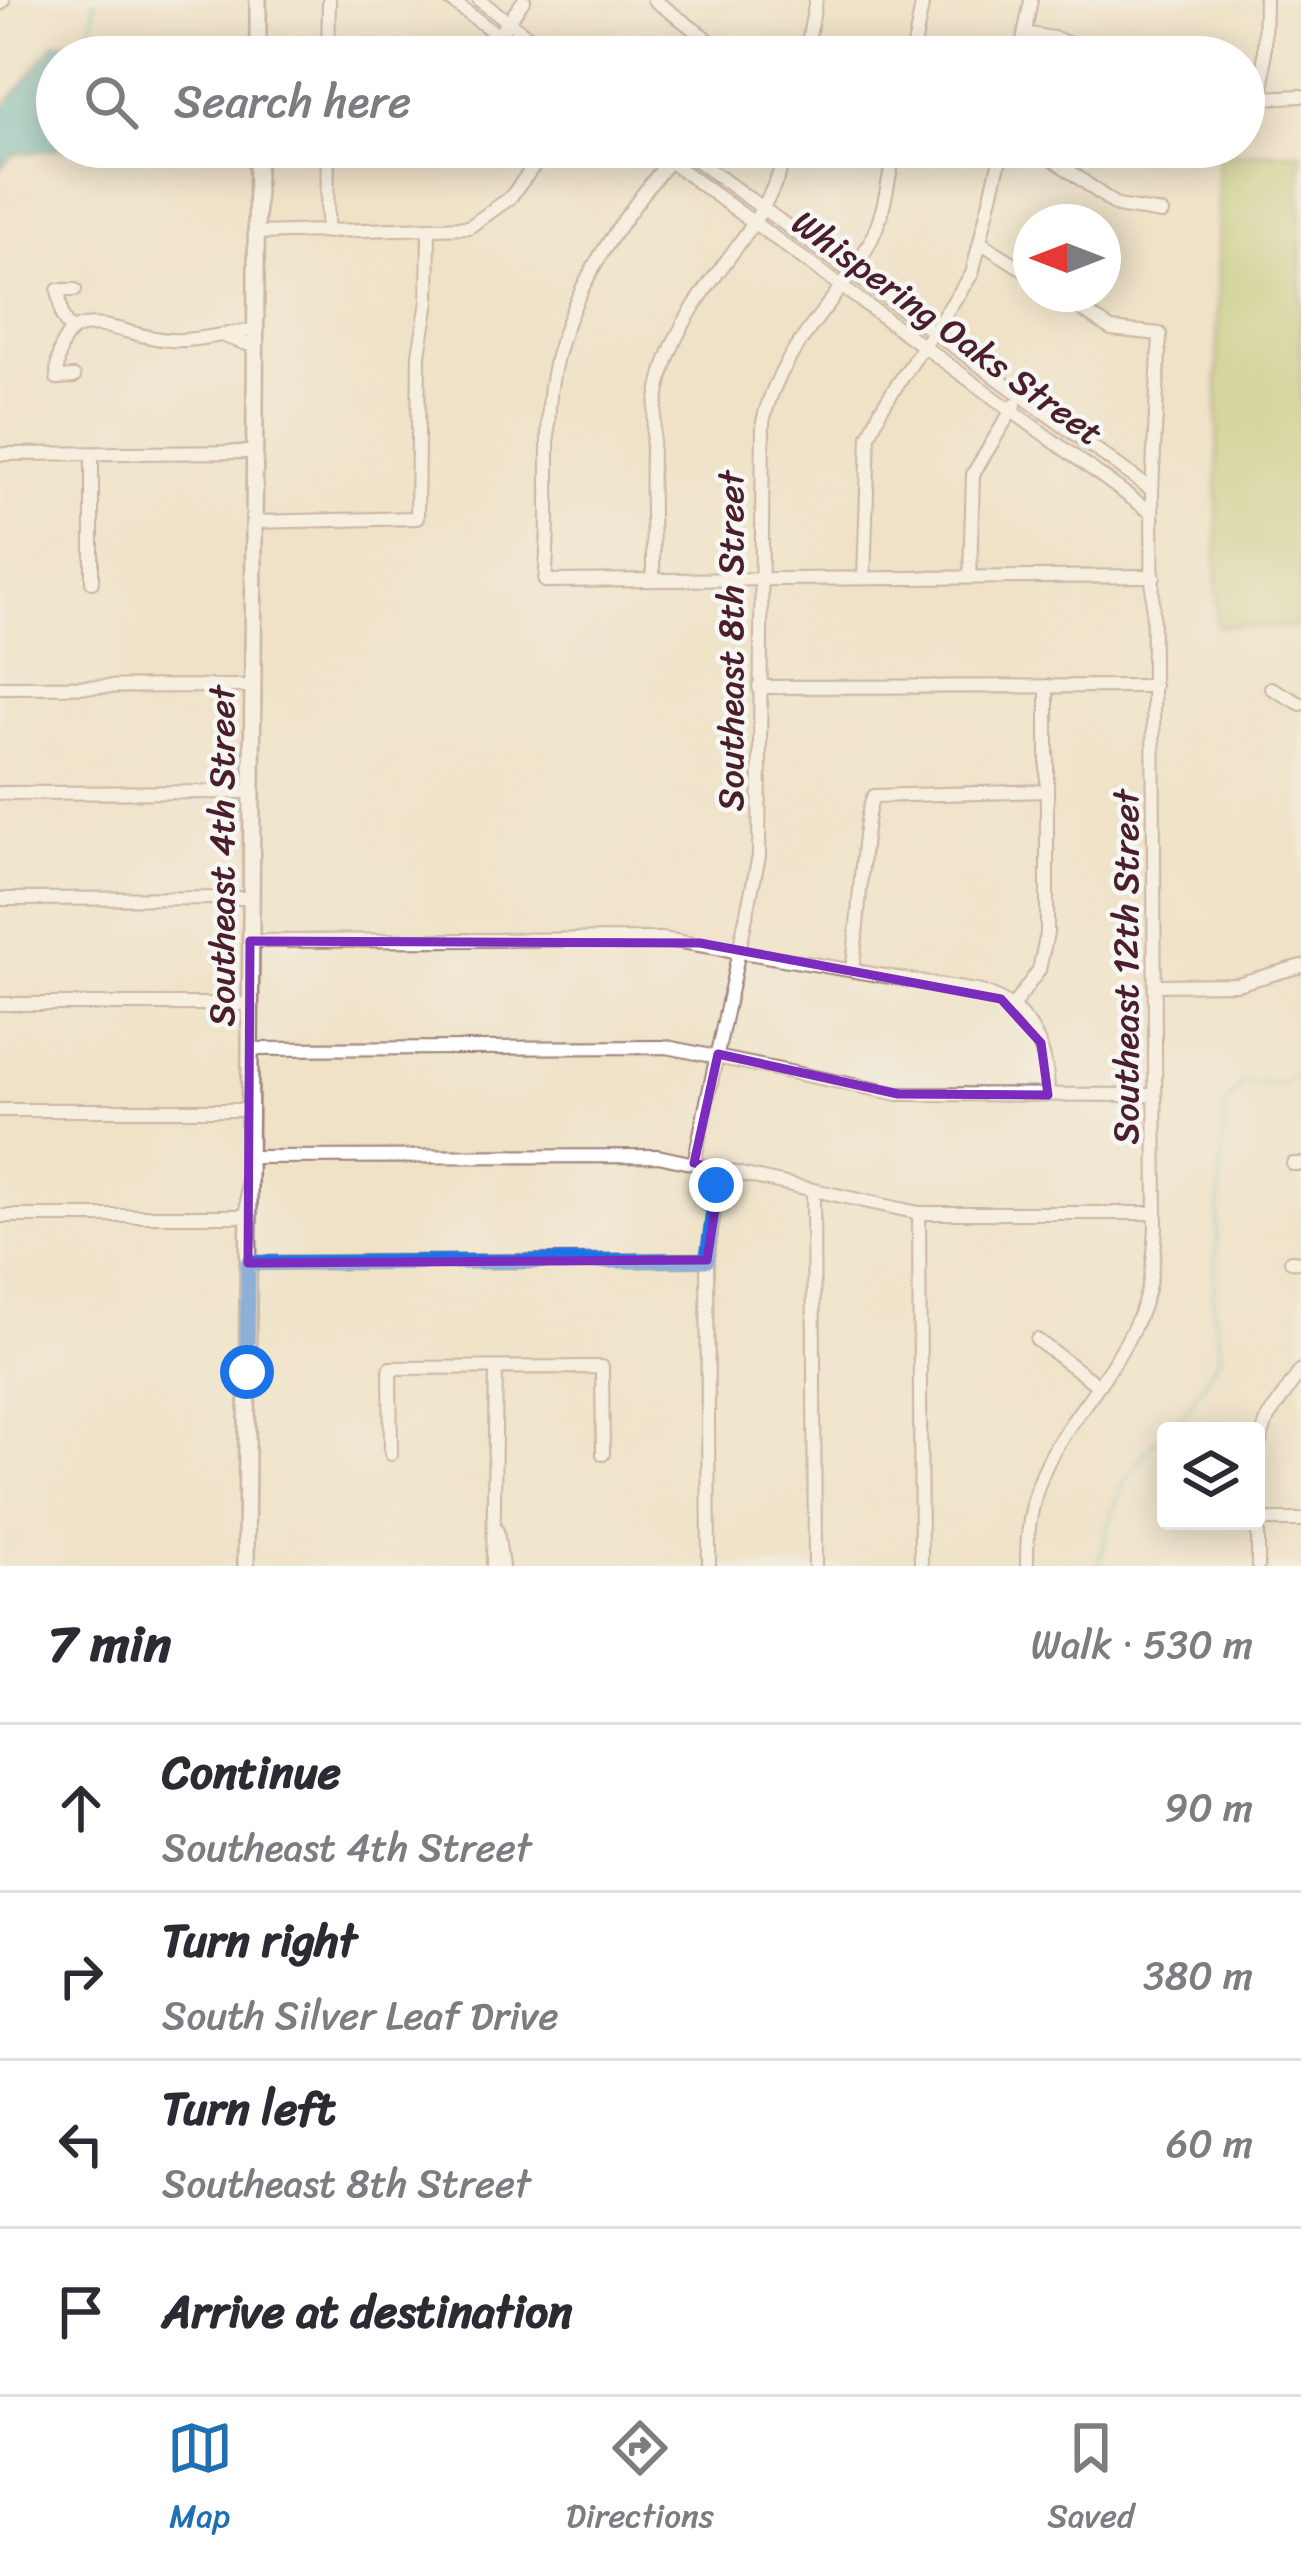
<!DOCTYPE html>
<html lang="en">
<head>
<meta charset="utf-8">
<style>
	body { margin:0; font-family:Sriracha,sans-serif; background:#f7f7f7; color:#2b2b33 }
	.controls { position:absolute; right:36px; bottom:36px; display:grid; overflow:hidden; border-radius:12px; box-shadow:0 6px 30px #0003 }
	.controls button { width:108px; height:108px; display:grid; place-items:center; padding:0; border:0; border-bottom:3px solid #e1e1e2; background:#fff; color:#2b2b33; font:60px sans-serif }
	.compass { position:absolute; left:1013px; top:204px; width:108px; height:108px; border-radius:50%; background:#fff; box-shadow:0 6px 30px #0003; rotate:270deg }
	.stop { position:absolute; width:36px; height:36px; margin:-27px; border:9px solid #1a73e8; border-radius:50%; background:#fff }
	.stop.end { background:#1a73e8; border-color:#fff; box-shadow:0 3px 12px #0008 }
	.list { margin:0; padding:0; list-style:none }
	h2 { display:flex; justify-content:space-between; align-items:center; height:156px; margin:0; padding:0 48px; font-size:51px }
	h2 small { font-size:39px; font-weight:400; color:#7c7c81 }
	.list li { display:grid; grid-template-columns:78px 1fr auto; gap:36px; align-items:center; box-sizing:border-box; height:168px; padding:0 48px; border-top:3px solid #e1e1e2 }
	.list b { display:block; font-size:45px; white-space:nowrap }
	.list p { margin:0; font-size:39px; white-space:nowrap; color:#7c7c81 }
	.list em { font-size:39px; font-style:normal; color:#7c7c81 }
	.icon { flex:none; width:66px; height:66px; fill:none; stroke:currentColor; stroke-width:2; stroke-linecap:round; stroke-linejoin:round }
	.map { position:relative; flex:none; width:1301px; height:1566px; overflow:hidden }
	.search { position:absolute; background:#fff; box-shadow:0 6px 30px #0003; left:36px; right:36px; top:36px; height:132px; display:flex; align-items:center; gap:30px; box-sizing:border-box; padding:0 42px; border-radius:66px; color:#7c7c81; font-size:45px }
	.sheet { height:828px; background:#fff }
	nav { display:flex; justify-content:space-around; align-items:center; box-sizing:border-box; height:168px; border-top:3px solid #e1e1e2; background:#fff; font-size:33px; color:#7c7c81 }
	nav a { display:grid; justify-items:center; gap:6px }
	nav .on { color:#1f6fb2 }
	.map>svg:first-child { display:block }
</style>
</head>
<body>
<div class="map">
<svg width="1301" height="1566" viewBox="0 0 1301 1566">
	<rect width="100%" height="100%" fill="#f6f6f2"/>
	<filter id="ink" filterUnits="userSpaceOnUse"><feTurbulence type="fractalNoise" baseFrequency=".00833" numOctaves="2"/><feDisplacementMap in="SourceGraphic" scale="24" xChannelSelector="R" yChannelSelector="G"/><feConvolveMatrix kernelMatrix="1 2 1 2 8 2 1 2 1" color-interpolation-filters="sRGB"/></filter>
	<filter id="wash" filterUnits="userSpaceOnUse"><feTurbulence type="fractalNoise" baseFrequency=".004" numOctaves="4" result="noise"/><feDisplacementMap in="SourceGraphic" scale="48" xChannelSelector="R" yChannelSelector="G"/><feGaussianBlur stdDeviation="2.7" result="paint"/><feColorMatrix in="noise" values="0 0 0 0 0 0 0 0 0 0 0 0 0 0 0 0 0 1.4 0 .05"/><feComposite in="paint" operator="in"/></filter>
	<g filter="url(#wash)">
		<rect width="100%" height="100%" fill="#efe2c7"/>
		<path fill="#b3c76b" stroke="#7e734b" stroke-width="3" d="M1301 152V628L1217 626 1218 153Z"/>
		<path fill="#41b2b8" stroke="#466872" stroke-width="3" d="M56 42H71L72 57H57V147H72L14 154 0 168V113Z"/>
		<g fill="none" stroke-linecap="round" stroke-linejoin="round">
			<g stroke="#41b2b8" stroke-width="3">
				<path d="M88 57 95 0"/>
				<path d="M1174 1431 1221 1354 1213 1307 1225 1106 1242 1083 1279 1085 1301 1071"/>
				<path d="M1098 1566C1110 1521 1122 1460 1166 1435"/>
			</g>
		</g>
	</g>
	<g filter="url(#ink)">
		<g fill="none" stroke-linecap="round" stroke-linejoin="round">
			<defs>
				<g id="minor">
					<path d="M450 0 528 57"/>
					<path d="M479 0 556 57"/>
					<path d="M654 0 732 57"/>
					<path d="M1265 0 1263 98 1301 96"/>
					<path d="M0 4 3 0"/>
					<path d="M1025 33 1058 39 1099 57"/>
					<path d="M328 57 329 0"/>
					<path d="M483 57 524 0"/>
					<path d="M805 57 816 0"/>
					<path d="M912 57 923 0"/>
					<path d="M1020 57 1031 0"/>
					<path d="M650 147 1152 513"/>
					<path d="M678 147 1152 490"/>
					<path d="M1037 147 1117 206 1162 213"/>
					<path d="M680 148C617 223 555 306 549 407 546 465 551 523 545 581L1154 576"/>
					<path d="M327 232 328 147"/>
					<path d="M256 233 469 227 510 198 548 147"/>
					<path d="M983 244 1031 274"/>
					<path d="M71 332 62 316 58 290H75"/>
					<path d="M223 336 256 347"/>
					<path d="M74 377 57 378C57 290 121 338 171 340 198 342 228 332 256 330"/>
					<path d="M0 454 255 452"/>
					<path d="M92 454V582"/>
					<path d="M254 522 417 518 419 354 428 302 429 232"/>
					<path d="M653 577C654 504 642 416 672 347 703 275 770 226 787 147"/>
					<path d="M864 577 869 436 881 409 972 274 1003 147"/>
					<path d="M970 577 973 474 1015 405"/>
					<path d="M0 687 252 686"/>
					<path d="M759 687 1154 686"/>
					<path d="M1271 688 1301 704"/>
					<path d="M0 793 251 792"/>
					<path d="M0 899 250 898"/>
					<path d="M250 941 663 939 981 992C1030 1008 1048 1045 1048 1095"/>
					<path d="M852 969C859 936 862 811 874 796L1047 791"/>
					<path d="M1155 985 1237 984 1301 966"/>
					<path d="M0 1004H249"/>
					<path d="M1013 1006 1039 970 1047 933V686"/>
					<path d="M249 1049 667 1047 898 1094 1155 1095"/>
					<path d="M0 1110H249"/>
					<path d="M248 1157 658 1156 919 1213H1156"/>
					<path d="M694 1163 759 856 763 422C778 351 834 307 868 246 885 215 888 181 895 147"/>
					<path d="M1293 1164H1301"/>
					<path d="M813 1190 815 1566"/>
					<path d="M919 1213 921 1566"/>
					<path d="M0 1216H248"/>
					<path d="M1291 1261 1301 1262"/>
					<path d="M248 1263 707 1260"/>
					<path d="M1037 1340 1096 1384"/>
					<path d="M391 1454 390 1368 602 1367 603 1454"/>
					<path d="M1258 1520H1301"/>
					<path d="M497 1531 502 1566"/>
					<path d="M493 1566 496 1369"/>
					<path d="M709 1566 707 1260 721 1170"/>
					<path d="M1027 1566C1025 1446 1088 1420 1134 1327 1150 1295 1154 1263 1156 1228L1152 490 1160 334 1111 329 1058 294"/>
					<path d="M1258 1566V1447L1268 1418 1301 1370"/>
				</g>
				<g id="major">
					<path d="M258 57V0"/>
					<path d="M246 1566 257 147"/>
				</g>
			</defs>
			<use href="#minor" stroke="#9c8079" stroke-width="16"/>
			<use href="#major" stroke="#9c8079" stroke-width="20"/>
			<use href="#minor" stroke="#fff" stroke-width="12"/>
			<use href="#major" stroke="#fff" stroke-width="15"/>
		</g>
	</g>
	<g fill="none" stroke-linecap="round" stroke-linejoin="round" filter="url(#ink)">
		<path stroke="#1a73e8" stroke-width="15" d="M247 1372 248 1263 707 1260 716 1185"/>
	</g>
	<path d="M0 0H1301V1566H0ZM250 941 700 943 1001 999 1041 1043 1048 1095 898 1094 718 1054 694 1163 721 1170 707 1260 248 1263Z" fill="#efe2c7" fill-opacity=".55" fill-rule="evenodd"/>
	<path fill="none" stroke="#7b2cbf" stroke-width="9" stroke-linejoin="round" d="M250 941 700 943 1001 999 1041 1043 1048 1095 898 1094 718 1054 694 1163 721 1170 707 1260 248 1263Z"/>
	<g text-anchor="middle" stroke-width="9" stroke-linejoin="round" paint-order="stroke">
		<g font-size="36" fill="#4a1f2b" stroke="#f6f6f2">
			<text transform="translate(948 327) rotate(36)" y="13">Whispering Oaks Street</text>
			<text transform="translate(730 641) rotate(-90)" y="13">Southeast 8th Street</text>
			<text transform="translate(221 856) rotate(-90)" y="13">Southeast 4th Street</text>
			<text transform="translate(1125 967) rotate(-90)" y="13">Southeast 12th Street</text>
		</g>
	</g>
</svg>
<div class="controls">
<button><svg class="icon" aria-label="layers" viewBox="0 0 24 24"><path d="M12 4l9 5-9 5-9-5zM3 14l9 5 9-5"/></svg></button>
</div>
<svg class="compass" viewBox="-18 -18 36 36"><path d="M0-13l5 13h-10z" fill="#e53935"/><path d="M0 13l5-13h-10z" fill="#7c7c81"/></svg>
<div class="stop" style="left:247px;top:1372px"></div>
<div class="stop end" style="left:716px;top:1185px"></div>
<div class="search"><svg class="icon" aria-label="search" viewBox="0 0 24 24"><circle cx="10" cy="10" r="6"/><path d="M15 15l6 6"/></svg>Search here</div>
</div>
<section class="sheet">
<h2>7 min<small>Walk · 530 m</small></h2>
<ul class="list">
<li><svg class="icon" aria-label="ahead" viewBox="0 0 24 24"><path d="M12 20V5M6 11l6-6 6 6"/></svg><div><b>Continue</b><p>Southeast 4th Street</p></div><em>90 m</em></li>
<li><svg class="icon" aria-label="right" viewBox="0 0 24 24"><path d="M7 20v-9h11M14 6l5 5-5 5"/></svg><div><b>Turn right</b><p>South Silver Leaf Drive</p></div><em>380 m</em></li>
<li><svg class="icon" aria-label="left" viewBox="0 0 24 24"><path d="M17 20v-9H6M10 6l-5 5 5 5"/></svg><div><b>Turn left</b><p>Southeast 8th Street</p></div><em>60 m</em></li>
<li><svg class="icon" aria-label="arrive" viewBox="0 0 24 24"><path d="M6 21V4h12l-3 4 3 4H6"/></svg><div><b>Arrive at destination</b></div></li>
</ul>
</section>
<nav>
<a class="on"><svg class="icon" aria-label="map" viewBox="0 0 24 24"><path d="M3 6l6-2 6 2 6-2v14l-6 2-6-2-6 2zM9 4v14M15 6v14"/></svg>Map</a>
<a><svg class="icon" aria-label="directions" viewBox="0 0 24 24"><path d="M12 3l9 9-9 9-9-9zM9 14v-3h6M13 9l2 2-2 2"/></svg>Directions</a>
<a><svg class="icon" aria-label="saved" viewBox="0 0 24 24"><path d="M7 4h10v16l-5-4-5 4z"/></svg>Saved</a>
</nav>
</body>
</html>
